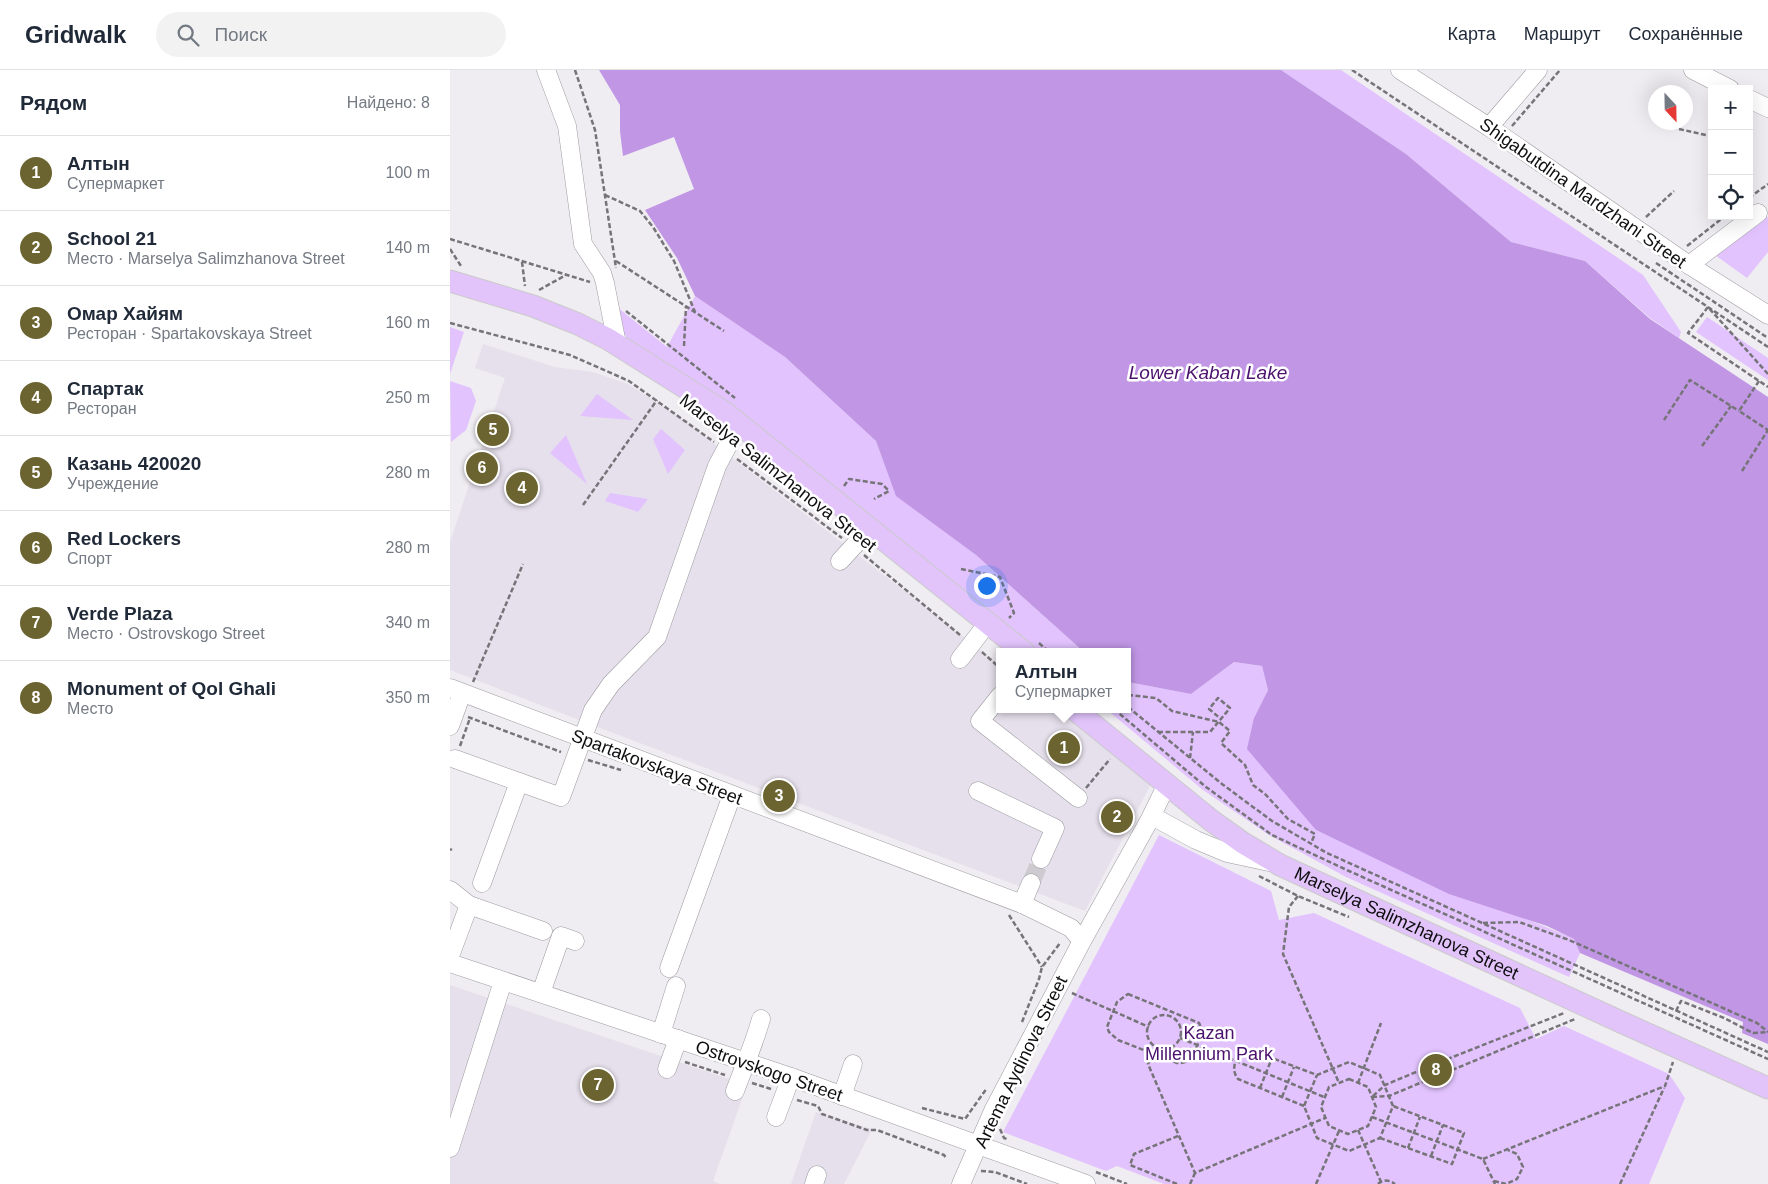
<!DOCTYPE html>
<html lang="ru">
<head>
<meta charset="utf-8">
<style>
	body { margin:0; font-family:Arial,sans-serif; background:#f2f2f3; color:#1f2937 }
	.controls { position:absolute; right:15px; top:15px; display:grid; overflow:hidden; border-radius:0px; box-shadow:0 5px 20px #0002 }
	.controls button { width:45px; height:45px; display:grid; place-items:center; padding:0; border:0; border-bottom:1px solid #e0e1e3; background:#fff; color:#1f2937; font:25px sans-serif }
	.compass { position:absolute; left:1198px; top:15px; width:45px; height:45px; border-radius:50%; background:#fff; box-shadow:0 5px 20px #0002; rotate:158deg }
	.you { position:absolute; left:536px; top:515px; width:18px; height:18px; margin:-12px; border:4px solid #fff; border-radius:50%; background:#1a73e8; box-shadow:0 0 0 8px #1a73e833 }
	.badge { display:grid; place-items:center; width:32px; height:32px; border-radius:50%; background:#6b6430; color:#fff; font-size:16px; font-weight:700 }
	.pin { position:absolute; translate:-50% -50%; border:2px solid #fff; box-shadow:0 1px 5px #0006 }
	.popup { position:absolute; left:546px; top:578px; width:135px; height:65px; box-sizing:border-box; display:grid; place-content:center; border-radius:0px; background:#fff; filter:drop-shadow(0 1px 4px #0005); font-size:16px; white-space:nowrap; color:#747a83 }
	.popup b { font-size:19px; color:#1f2937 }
	.popup::after { content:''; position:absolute; left:50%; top:100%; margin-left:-10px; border:10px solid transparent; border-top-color:#fff }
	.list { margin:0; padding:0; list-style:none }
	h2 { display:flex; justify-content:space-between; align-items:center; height:65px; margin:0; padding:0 20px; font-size:21px }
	h2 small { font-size:16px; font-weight:400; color:#747a83 }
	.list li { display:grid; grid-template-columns:32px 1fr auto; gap:15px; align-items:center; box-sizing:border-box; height:75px; padding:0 20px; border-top:1px solid #e0e1e3 }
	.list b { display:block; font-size:19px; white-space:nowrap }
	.list p { margin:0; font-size:16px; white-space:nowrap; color:#747a83 }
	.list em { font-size:16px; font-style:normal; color:#747a83 }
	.icon { flex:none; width:28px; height:28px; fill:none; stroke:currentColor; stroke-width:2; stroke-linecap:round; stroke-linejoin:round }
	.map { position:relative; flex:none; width:1318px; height:1114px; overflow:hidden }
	header { display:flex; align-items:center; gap:30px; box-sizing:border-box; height:70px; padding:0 25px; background:#fff; border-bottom:1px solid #e0e1e3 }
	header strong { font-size:24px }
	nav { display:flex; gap:28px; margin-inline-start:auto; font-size:18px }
	.search { width:350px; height:45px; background:#f2f2f3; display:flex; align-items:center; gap:12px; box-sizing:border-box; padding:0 18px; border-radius:28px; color:#747a83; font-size:19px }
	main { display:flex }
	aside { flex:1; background:#fff }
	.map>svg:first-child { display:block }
</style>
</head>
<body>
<header>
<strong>Gridwalk</strong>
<div class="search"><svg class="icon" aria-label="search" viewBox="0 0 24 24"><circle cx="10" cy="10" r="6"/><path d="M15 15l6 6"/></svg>Поиск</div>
<nav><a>Карта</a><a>Маршрут</a><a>Сохранённые</a></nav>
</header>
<main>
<aside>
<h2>Рядом<small>Найдено: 8</small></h2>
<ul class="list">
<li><span class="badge">1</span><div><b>Алтын</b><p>Супермаркет</p></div><em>100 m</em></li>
<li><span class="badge">2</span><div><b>School 21</b><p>Место · Marselya Salimzhanova Street</p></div><em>140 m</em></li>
<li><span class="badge">3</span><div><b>Омар Хайям</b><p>Ресторан · Spartakovskaya Street</p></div><em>160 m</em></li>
<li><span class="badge">4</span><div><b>Спартак</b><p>Ресторан</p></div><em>250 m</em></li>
<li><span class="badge">5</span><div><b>Казань 420020</b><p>Учреждение</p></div><em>280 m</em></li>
<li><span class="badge">6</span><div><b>Red Lockers</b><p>Спорт</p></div><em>280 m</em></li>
<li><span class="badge">7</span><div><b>Verde Plaza</b><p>Место · Ostrovskogo Street</p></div><em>340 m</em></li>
<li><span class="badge">8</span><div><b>Monument of Qol Ghali</b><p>Место</p></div><em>350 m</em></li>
</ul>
</aside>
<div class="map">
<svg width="1318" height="1114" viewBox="0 0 1318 1114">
	<rect width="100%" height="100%" fill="#efecf2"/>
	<g fill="#e6e0ec">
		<path d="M33 274 105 297 143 302 178 314 231 348 550 595V639H608L702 712 635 841 150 658 0 600V472L55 308 25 298Z"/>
		<path d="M0 915 297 1015 263 1111 270 1114H0Z"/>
		<path d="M366 1042 422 1059 394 1114H341Z"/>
	</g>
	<g fill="#e2c3fe">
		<path d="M831 0H891L1193 205 1231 262 1229 268 1200 248 1135 191 1061 172 956 84Z"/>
		<path d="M1312 141 1318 148V182L1297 208 1265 185Z"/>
		<path d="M245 226 335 287 426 371 447 426 526 485 634 582H586L523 529 419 447 210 289 179 270 172 261 167 237 217 277Z"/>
		<path d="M1257 247 1318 288V310L1246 262Z"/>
		<path d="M0 257 14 262 0 304Z"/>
		<path d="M0 311 21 318 26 331 16 360 1 372Z"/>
		<path d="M147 324 183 350 130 346Z"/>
		<path d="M211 359 235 380 218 404 203 369Z"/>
		<path d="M116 365 137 414 100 383Z"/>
		<path d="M160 423 198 429 188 442 155 431Z"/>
		<path d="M784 592 812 596 818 620 804 648 866 760 908 780 1125 869 1130 883 1119 907 896 807 819 765 753 720 656 639H678V612L741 624Z"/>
		<path d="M709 765 821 821 829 850 864 843 1070 938 1086 969 1114 956 1219 1004 1235 1028 1199 1114H714L667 1096 656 1101 553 1062Z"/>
	</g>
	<path fill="#c096e5" d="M149 0H831L956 84 1061 172 1135 191 1200 249 1318 327V974L1292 963 1293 952 1130 883 1124 869 1097 856 999 824 866 760 797 679 804 648 818 620 812 596 784 592 741 624 678 612V582H634L526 485 446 426 426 371 335 287 245 226 227 188 195 140 244 119 224 67 173 86 170 61V35Z"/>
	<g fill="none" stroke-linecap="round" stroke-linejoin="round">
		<path stroke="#cdcbd0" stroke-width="18" stroke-dasharray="18 9" stroke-linecap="butt" d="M581 813 591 789"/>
		<defs>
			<g id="minor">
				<path d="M96 0 117 56 133 174 152 203 155 213 167 274"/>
				<path d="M950 0 1039 57 1239 195 1318 245"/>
				<path d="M1243 0 1280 19"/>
				<path d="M1299 29 1318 38"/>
				<path d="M1039 57 1088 0"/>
				<path d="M1239 195 1308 143"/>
				<path d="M390 491 412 467"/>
				<path d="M510 589 530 563"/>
				<path d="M0 618 572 834 621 858 632 871"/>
				<path d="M550 626 530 651 628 728"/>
				<path d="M0 656 12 623"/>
				<path d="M5 689 69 712"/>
				<path d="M528 721 605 758 591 789"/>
				<path d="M702 746 746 770 777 783 819 792"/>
				<path d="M32 813 69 712 111 727 143 640 161 614 207 567 267 396 284 364"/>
				<path d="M0 820 19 835"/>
				<path d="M572 834 581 813"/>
				<path d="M0 886 19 835 93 861"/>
				<path d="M0 893 341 1007 636 1114"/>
				<path d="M219 898 282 725"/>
				<path d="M91 923 111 866 125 871"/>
				<path d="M211 964 226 916"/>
				<path d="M217 999 228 969"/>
				<path d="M285 1021C294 997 304 974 311 949"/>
				<path d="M392 1026 403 994"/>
				<path d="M326 1047 341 1007"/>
				<path d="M0 1078 53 911"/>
				<path d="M364 1114 367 1105"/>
				<path d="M511 1114 543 1041 632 871 700 749 717 714"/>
			</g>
			<g id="major">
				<path d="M0 211 83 236 128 254 158 269 274 342 574 582"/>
				<path id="s1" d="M624 639 762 751 793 773 830 795 1171 952 1318 1018"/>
			</g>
		</defs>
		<use href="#minor" stroke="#9c9a9f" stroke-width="19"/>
		<use href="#major" stroke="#cacaca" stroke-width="23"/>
		<g stroke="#767478" stroke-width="2.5" stroke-dasharray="5 2.5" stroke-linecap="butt">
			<path d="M125 0 145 60 166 198"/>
			<path d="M902 0 1318 277"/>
			<path d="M1062 56 1110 0"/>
			<path d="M1229 59 1260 66 1262 58"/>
			<path d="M155 125 190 141 203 157 224 191 245 242"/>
			<path d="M1299 128 1318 114"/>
			<path d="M1196 147 1224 121"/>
			<path d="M0 169 140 212"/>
			<path d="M1237 176 1275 146"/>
			<path d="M0 179 11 196"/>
			<path d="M166 191 274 261"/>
			<path d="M72 192 75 216"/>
			<path d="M1206 193 1318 268"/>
			<path d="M89 220 116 205"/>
			<path d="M176 241 285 328"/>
			<path d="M0 253 120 285 179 311 264 372"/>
			<path d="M234 276 236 236"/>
			<path d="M1318 304 1258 237 1238 263 1318 317"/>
			<path d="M1309 311 1289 341 1318 360"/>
			<path d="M1214 350 1240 310 1289 341"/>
			<path d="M1252 376 1281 336"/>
			<path d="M287 389 392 468"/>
			<path d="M1292 401 1318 360"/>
			<path d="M394 416 399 409 432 414 439 421 424 429"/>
			<path d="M133 435 207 330"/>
			<path d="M414 485 510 565"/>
			<path d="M511 499 550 507 564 543 559 548"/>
			<path d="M589 573 599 582"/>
			<path d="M532 582 550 598"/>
			<path d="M23 612 73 494"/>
			<path d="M678 625 706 628 722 641 769 652 780 661 771 673 795 695 803 715 815 724 838 749 865 764 861 773"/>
			<path d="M678 637 772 714 822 751 877 783 1318 982"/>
			<path d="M664 639 756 717 822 765 899 801 1318 989"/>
			<path d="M18 647 111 682"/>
			<path d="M708 662H760L780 638 768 628 759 639 771 649"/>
			<path d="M10 676 20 648"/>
			<path d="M740 688 743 662"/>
			<path d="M138 690 171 700"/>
			<path d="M636 718 660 689"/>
			<path d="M0 779 2 780"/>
			<path d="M809 806 848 826 899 847"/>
			<path d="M848 826 839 837 833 884 889 1013"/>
			<path d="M559 845 592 897"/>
			<path d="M1033 853 1069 852 1119 870 1307 953 1318 962"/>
			<path d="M622 923 699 957"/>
			<path d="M678 924 749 953C754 961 746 984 738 990 735 993 731 993 727 993L668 970 659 962 657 957 667 932Z"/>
			<path d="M1226 941 1231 931 1274 948 1303 963 1318 962"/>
			<circle cx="714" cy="962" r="17"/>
			<path d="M572 952 589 909 592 897 610 873"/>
			<path d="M730 968 874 1027"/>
			<path d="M706 976 698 994 745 1103 875 1048"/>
			<circle cx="986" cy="1000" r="9"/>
			<path d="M235 992 275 1005"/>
			<path d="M990 992 1114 943"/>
			<path d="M995 1003 1125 949"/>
			<path d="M899 1009 918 1017 926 1037 918 1056 898 1064 879 1056 871 1037 879 1017Z"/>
			<path d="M302 1013 321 1019"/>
			<path d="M908 1013 931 953"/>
			<path d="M810 1018 822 988"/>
			<path d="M923 1026 935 1015 978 997"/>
			<path d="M832 1027 844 997"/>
			<path d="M922 1027 939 1026 982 1008"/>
			<path d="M347 1030 368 1036 372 1044 417 1060H427L494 1085 496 1088"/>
			<path d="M854 1036 788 1009C779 998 787 981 801 980L867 1005 899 992 930 1005 943 1036 930 1068 899 1081 867 1068 854 1036 867 1005"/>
			<path d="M472 1038 515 1049 537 1018"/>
			<path d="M922 1047 1033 1089 1045 1114"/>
			<path d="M550 1059 554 1068 557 1069"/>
			<path d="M908 1060 931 1112"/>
			<path d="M930 1068 1002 1094 1014 1063 943 1036"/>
			<path d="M958 1078 970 1047"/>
			<path d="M981 1086 993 1055"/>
			<path d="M1033 1089 1215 1016 1223 992"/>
			<path d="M531 1101 545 1102 577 1114"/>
			<path d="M646 1102 677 1114"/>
			<path d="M1044 1111 1056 1114 1067 1109 1073 1097 1067 1084 1058 1080"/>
			<path d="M727 1114 680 1095 684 1084 728 1066"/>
			<path d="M740 1114 745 1103"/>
			<path d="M866 1114 889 1061"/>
			<path d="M928 1114C933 1109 940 1110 945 1114"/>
			<path d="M1170 1114 1214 1018"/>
		</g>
		<use href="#minor" stroke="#fff" stroke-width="18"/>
		<use href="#major" stroke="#e2c4fb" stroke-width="21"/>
	</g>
	<g text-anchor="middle" stroke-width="5" stroke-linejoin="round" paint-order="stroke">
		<g font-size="18" fill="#0e0d0f" stroke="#fff">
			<text transform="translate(1133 123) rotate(35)" y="6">Shigabutdina Mardzhani Street</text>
			<text transform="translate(328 403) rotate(38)" y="6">Marselya Salimzhanova Street</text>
			<text transform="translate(207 697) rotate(21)" y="6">Spartakovskaya Street</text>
			<text dy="6" stroke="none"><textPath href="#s1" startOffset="398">Marselya Salimzhanova Street</textPath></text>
			<text transform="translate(571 992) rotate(-64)" y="6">Artema Aydinova Street</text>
			<text transform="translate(319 1001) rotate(19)" y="6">Ostrovskogo Street</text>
		</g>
		<g font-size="18" fill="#4a106d" stroke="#fff">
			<text x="759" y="969">Kazan<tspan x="759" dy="21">Millennium Park</tspan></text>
		</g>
		<g font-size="19" font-style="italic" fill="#4b126e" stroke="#fff">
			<text x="758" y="309">Lower Kaban Lake</text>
		</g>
	</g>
</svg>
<div class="controls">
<button>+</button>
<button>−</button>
<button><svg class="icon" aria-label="locate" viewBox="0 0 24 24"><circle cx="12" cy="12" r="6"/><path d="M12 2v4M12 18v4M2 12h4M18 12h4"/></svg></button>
</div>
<svg class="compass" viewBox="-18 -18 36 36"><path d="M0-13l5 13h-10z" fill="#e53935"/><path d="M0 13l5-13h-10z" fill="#747a83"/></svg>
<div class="you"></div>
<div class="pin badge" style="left:614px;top:678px">1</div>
<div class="popup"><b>Алтын</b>Супермаркет</div>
<div class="pin badge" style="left:667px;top:747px">2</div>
<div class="pin badge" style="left:329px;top:726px">3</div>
<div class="pin badge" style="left:72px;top:418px">4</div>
<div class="pin badge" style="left:43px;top:360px">5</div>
<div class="pin badge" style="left:32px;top:398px">6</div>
<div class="pin badge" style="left:148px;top:1015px">7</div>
<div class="pin badge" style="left:986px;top:1000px">8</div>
</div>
</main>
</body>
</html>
